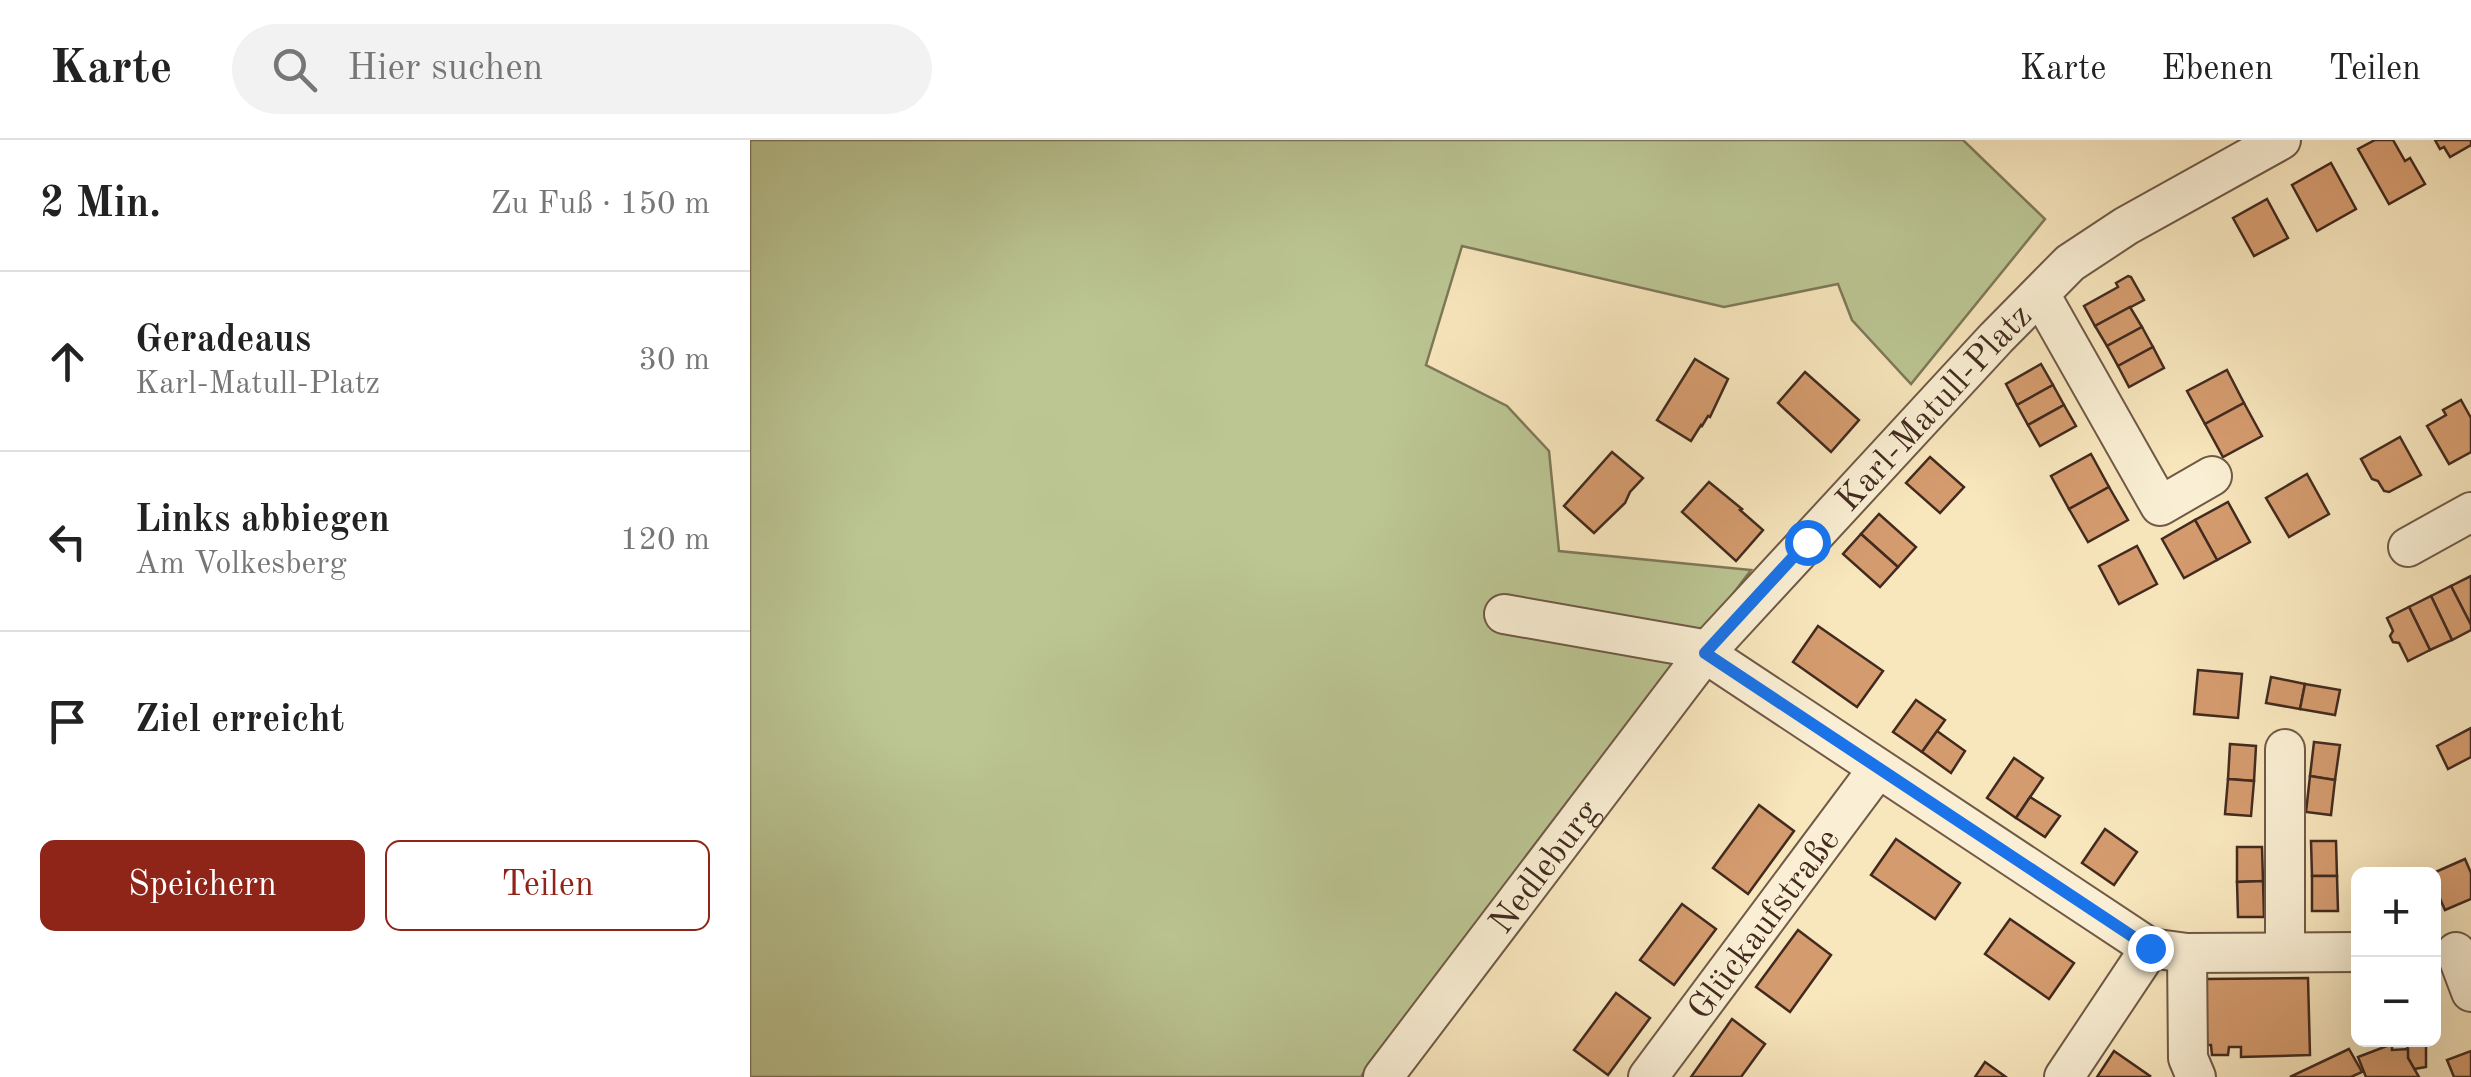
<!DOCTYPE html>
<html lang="de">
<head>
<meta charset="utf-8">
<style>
	body { margin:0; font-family:"Old Standard TT",serif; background:#f2f2f2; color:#222 }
	.controls { position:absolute; right:30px; bottom:30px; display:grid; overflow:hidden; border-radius:15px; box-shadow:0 10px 40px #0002 }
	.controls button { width:90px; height:90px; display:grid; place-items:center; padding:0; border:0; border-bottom:2px solid #e0e0e0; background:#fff; color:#222; font:50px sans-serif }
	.stop { position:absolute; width:30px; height:30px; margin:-22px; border:8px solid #1a73e8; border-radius:50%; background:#fff }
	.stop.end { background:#1a73e8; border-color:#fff; box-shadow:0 2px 10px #0008 }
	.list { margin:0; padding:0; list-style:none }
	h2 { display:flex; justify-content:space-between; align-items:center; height:130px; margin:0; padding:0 40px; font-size:42px }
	h2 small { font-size:32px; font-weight:400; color:#767676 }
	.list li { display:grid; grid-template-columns:65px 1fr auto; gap:30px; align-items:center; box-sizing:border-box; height:180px; padding:0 40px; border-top:2px solid #e0e0e0 }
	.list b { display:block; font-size:38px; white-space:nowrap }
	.list p { margin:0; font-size:32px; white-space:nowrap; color:#767676 }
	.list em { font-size:32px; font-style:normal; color:#767676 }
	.actions { display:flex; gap:20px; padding:30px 40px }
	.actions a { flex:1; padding:22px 0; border:2px solid #8f2418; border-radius:15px; text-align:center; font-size:35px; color:#8f2418 }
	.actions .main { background:#8f2418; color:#fff }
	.icon { flex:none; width:55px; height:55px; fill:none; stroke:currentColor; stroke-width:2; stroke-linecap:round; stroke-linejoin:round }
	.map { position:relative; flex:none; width:1721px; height:937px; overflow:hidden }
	header { display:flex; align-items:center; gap:60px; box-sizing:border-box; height:140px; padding:0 50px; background:#fff; border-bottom:2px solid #e0e0e0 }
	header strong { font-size:48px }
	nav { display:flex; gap:55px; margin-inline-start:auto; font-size:35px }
	.search { width:700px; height:90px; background:#f2f2f2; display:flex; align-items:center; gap:25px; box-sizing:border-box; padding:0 35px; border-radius:55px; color:#767676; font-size:38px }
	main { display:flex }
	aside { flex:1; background:#fff }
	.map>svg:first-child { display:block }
</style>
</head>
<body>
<header>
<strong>Karte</strong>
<div class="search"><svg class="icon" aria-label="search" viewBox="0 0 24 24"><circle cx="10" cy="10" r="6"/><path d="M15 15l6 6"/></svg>Hier suchen</div>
<nav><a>Karte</a><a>Ebenen</a><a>Teilen</a></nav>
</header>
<main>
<aside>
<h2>2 Min.<small>Zu Fuß · 150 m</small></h2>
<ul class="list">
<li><svg class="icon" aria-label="ahead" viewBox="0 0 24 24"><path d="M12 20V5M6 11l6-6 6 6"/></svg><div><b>Geradeaus</b><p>Karl-Matull-Platz</p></div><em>30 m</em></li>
<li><svg class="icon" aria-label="left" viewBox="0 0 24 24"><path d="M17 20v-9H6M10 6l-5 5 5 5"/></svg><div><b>Links abbiegen</b><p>Am Volkesberg</p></div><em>120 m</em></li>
<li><svg class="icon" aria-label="arrive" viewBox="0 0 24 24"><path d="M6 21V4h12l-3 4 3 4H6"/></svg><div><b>Ziel erreicht</b></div></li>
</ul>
<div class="actions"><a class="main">Speichern</a><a>Teilen</a></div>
</aside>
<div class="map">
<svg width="1721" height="937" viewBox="0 0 1721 937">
	<rect width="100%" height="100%" fill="#f8e6bd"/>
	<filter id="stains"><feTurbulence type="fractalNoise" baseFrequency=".002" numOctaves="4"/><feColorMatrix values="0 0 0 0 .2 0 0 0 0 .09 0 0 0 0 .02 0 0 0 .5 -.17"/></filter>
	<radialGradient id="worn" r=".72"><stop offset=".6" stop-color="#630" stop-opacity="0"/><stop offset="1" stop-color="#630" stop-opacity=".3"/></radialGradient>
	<path fill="#bbc693" stroke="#7e7859" stroke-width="2.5" d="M0 0H1213L1295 79 1161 244 1102 180 1088 144 974 167 712 106 676 225 757 266 799 311 809 411 1001 430 822 667 623 918 611 937H0Z"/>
	<g fill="#d49b6e" stroke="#422a1f" stroke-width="2.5">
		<path d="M1625 0H1643L1655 21 1660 18 1675 44 1639 64 1608 9Z"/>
		<path d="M1685 0H1721V5L1700 17 1694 7 1690 9Z"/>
		<path d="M1581 23 1606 69 1567 91 1542 45Z"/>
		<path d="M1517 59 1538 98 1504 116 1483 78Z"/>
		<path d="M1378 136 1381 137 1394 160 1345 186 1334 166 1368 147 1366 143Z"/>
		<path d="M1380 167 1392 187 1357 206 1345 186Z"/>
		<path d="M1392 187 1403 207 1368 226 1357 206Z"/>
		<path d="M1403 207 1414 228 1379 247 1368 226Z"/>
		<path d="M945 219 978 239 960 277 958 276 952 286 951 285 941 301 907 280Z"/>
		<path d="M1291 224 1303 245 1267 265 1256 244Z"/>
		<path d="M1477 230 1494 263 1455 284 1437 251Z"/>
		<path d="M1055 232 1109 280 1081 312 1028 263Z"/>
		<path d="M1303 245 1314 265 1278 285 1267 265Z"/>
		<path d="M1711 260 1721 278V312L1699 324 1677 286 1696 275 1693 270Z"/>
		<path d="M1494 263 1512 296 1473 317 1455 284Z"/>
		<path d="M1314 265 1326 286 1290 306 1278 285Z"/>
		<path d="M1650 297 1671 335 1639 352 1634 351 1628 341 1622 339 1611 319Z"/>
		<path d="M862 312 893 338 880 352 875 363 844 393 814 366Z"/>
		<path d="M1341 314 1359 347 1319 369 1301 336Z"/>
		<path d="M1180 317 1214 347 1190 373 1156 343Z"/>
		<path d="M1557 334 1579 374 1539 397 1516 358Z"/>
		<path d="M959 342 992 369 990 370 1013 390 986 421 932 372Z"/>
		<path d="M1359 347 1378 380 1338 402 1319 369Z"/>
		<path d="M1478 362 1500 402 1467 420 1445 380Z"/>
		<path d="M1129 374 1166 407 1148 427 1111 394Z"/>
		<path d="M1445 380 1467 420 1434 438 1412 399Z"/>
		<path d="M1111 394 1148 427 1130 447 1093 414Z"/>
		<path d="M1387 406 1407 444 1369 464 1349 426Z"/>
		<path d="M1721 436V485L1701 446Z"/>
		<path d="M1701 446 1721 485V490L1702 500 1681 456Z"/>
		<path d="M1681 456 1702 500 1680 510 1659 467Z"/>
		<path d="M1659 467 1680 510 1658 521 1649 503 1643 502 1640 496 1643 491 1637 478Z"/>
		<path d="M1068 486 1133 531 1107 567 1043 522Z"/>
		<path d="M1448 530 1492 534 1488 578 1444 574Z"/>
		<path d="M1521 537 1555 544 1550 569 1516 563Z"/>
		<path d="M1555 544 1590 550 1585 575 1550 569Z"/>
		<path d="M1166 560 1195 580 1172 612 1143 592Z"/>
		<path d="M1721 588V617L1698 629 1687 606Z"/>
		<path d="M1187 591 1215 611 1201 633 1172 612Z"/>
		<path d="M1564 602 1590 605 1585 640 1560 636Z"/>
		<path d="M1480 604 1506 606 1504 641 1478 639Z"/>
		<path d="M1264 618 1293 638 1266 678 1237 658Z"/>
		<path d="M1560 636 1585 640 1581 675 1556 672Z"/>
		<path d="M1478 639 1504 641 1501 676 1475 674Z"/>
		<path d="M1280 657 1310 676 1295 697 1266 678Z"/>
		<path d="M1009 665 1044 691 998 754 963 728Z"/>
		<path d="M1355 689 1387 712 1364 745 1332 723Z"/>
		<path d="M1146 699 1210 743 1185 779 1121 735Z"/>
		<path d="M1561 701H1586L1587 736H1562Z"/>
		<path d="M1487 707H1512L1513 741 1487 742Z"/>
		<path d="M1715 719 1721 733V759L1695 770 1684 745V734H1681Z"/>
		<path d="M1562 736H1587L1588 771H1562Z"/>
		<path d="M1513 741 1514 777H1488L1487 742Z"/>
		<path d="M932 764 966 789 924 845 890 820Z"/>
		<path d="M1260 779 1324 823 1299 859 1235 814Z"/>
		<path d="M1048 790 1081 815 1040 872 1006 847Z"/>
		<path d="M1684 837H1687L1688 874H1684Z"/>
		<path d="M1558 838 1560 915 1491 917V907H1479L1478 915H1462L1461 905H1457L1456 839Z"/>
		<path d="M866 853 900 878 858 935 824 910Z"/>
		<path d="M982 879 1015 904 991 937H941Z"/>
		<path d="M1657 900H1676V927L1664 929 1658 918Z"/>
		<path d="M1642 904V910L1658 909V918L1669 937H1616L1608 917Z"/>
		<path d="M1599 909 1612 932 1601 937H1540Z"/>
		<path d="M1364 911 1400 936 1399 937H1347Z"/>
		<path d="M1721 911V937H1704L1697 920Z"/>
		<path d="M1235 922 1256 937H1225Z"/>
	</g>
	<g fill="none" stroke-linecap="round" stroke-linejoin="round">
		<defs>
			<g id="minor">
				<path d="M1290 154 1410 366 1462 336"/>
				<path d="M1658 407 1721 372"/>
				<path d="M754 474 947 508 1400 808 1437 813 1608 812"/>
				<path d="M1535 812V609"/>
				<path d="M1706 812 1721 852"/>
				<path d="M1437 813 1438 918 1446 937"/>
				<path id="s1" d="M633 937 955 513 1246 198 1320 123 1376 86 1531 0"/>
				<path id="s2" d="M898 937 1127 630"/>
				<path d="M1314 937 1400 808"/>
			</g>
		</defs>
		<use href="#minor" stroke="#705946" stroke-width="42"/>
		<use href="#minor" stroke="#faefd4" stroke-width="38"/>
	</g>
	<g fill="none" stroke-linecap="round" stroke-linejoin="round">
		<path stroke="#1a73e8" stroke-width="12" d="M1057 402 955 513 1400 808"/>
	</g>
	<g text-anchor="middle" stroke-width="10" stroke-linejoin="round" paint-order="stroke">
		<g font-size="35" fill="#422a1f" stroke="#faefd4">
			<text dy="12" stroke="none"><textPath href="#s1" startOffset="868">Karl-Matull-Platz</textPath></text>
			<text dy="12" stroke="none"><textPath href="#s1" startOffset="265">Nedleburg</textPath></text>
			<text dy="12" stroke="none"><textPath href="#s2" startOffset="192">Glückaufstraße</textPath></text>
		</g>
	</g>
	<rect width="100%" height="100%" filter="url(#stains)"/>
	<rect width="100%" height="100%" fill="url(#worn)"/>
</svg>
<div class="controls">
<button>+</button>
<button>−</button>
</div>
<div class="stop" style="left:1057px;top:402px"></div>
<div class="stop end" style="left:1400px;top:808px"></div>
</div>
</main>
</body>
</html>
